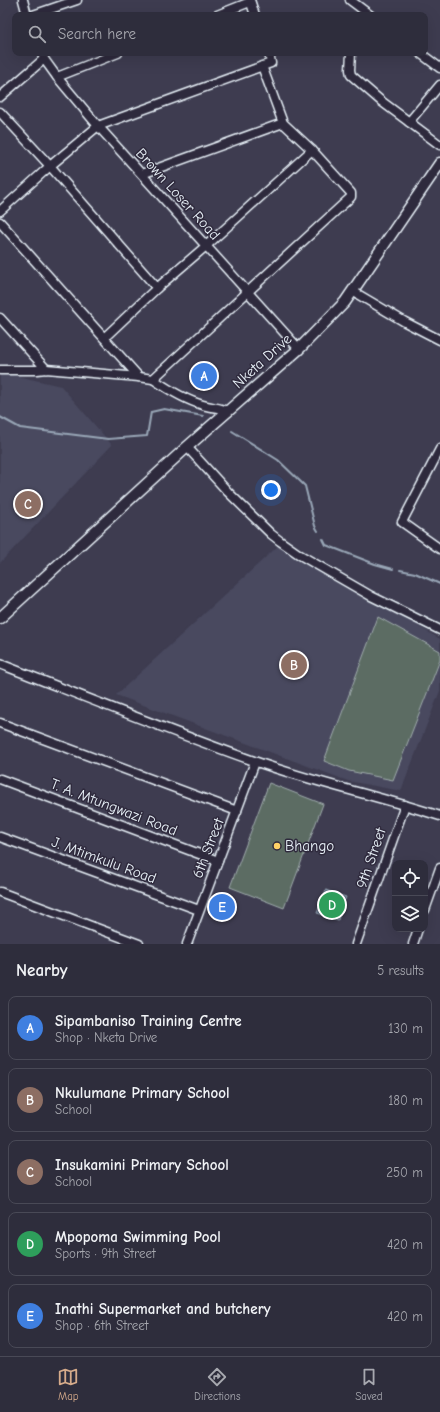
<!DOCTYPE html>
<html lang="en">
<head>
<meta charset="utf-8">
<style>
	body { margin:0; font-family:"Comic Neue",sans-serif; background:#363543; color:#f1f3f6 }
	.controls { position:absolute; right:12px; bottom:12px; display:grid; overflow:hidden; border-radius:8px; box-shadow:0 4px 16px #0002 }
	.controls button { width:36px; height:36px; display:grid; place-items:center; padding:0; border:0; border-bottom:1px solid #494956; background:#2e2d3c; color:#f1f3f6; font:20px sans-serif }
	.you { position:absolute; left:271px; top:490px; width:14px; height:14px; margin:-10px; border:3px solid #fff; border-radius:50%; background:#1a73e8; box-shadow:0 0 0 6px #1a73e833 }
	.badge { display:grid; place-items:center; width:26px; height:26px; border-radius:50%; background:#d6ab8b; color:#fff; font-size:13px; font-weight:700 }
	.pin { position:absolute; translate:-50% -50%; border:2px solid #fff; box-shadow:0 1px 4px #0006 }
	.list { margin:0; padding:0; list-style:none }
	h2 { display:flex; justify-content:space-between; align-items:center; height:52px; margin:0; padding:0 16px; font-size:17px }
	h2 small { font-size:13px; font-weight:400; color:#a7a8af }
	.list li { display:grid; grid-template-columns:26px 1fr auto; gap:12px; align-items:center; box-sizing:border-box; height:64px; margin:0 8px 8px; padding:0 8px; border:1px solid #494956; border-radius:8px }
	.list b { display:block; font-size:15px; white-space:nowrap }
	.list p { margin:0; font-size:13px; white-space:nowrap; color:#a7a8af }
	.list em { font-size:13px; font-style:normal; color:#a7a8af }
	.icon { flex:none; width:22px; height:22px; fill:none; stroke:currentColor; stroke-width:2; stroke-linecap:round; stroke-linejoin:round }
	.map { position:relative; flex:none; width:440px; height:944px; overflow:hidden }
	.search { position:absolute; background:#2e2d3c; box-shadow:0 4px 16px #0002; left:12px; right:12px; top:12px; height:44px; display:flex; align-items:center; gap:10px; box-sizing:border-box; padding:0 14px; border-radius:8px; color:#a7a8af; font-size:15px }
	.sheet { height:412px; background:#2e2d3c }
	nav { display:flex; justify-content:space-around; align-items:center; box-sizing:border-box; height:56px; border-top:1px solid #494956; background:#2e2d3c; font-size:11px; color:#a7a8af }
	nav a { display:grid; justify-items:center; gap:2px }
	nav .on { color:#d6ab8b }
	.map>svg:first-child { display:block }
</style>
</head>
<body>
<div class="map">
<svg width="440" height="944" viewBox="0 0 440 944">
	<rect width="100%" height="100%" fill="#3e3c50"/>
	<filter id="ink" filterUnits="userSpaceOnUse"><feTurbulence type="fractalNoise" baseFrequency=".025" numOctaves="2"/><feDisplacementMap in="SourceGraphic" scale="8" xChannelSelector="R" yChannelSelector="G"/><feConvolveMatrix kernelMatrix="1 2 1 2 8 2 1 2 1" color-interpolation-filters="sRGB"/></filter>
	<g filter="url(#ink)">
		<g fill="#48485e">
			<path d="M0 372 61 386 112 445 0 563Z"/>
			<path d="M280 544 440 639V691L401 791 348 781 116 695Z"/>
		</g>
		<g fill="#5b6c64" stroke="#a2aeae">
			<path d="M378 617 440 651V660L393 780 349 771 324 761Z"/>
			<path d="M269 783 323 804 284 908 230 887Z"/>
		</g>
		<path fill="#65758c" stroke="#99a7b7" d="M326 890 346 897 338 920 317 913Z"/>
		<g fill="none" stroke-linecap="round" stroke-linejoin="round">
			<path stroke="#b4bfcd" stroke-width="1" d="M328 896 340 900 335 914 323 910Z"/>
			<g stroke="#99a7b7" stroke-width="2">
				<path d="M0 417 20 428 108 439 147 436 151 412 164 409 203 416"/>
				<path d="M232 431 278 460 305 486 315 526 318 531"/>
				<path d="M323 539 326 545 375 564 393 569"/>
				<path d="M400 570 415 573 440 584"/>
			</g>
			<defs>
				<g id="minor">
					<path d="M23 0 27 15"/>
					<path d="M250 0 255 15"/>
					<path d="M350 0 370 15"/>
					<path d="M33 15 77 0"/>
					<path d="M217 15 250 2"/>
					<path d="M42 53 44 59 57 77 98 126 299 349"/>
					<path d="M351 53 350 70 351 75 381 101 440 145"/>
					<path d="M420 53 440 68"/>
					<path d="M57 77 118 53"/>
					<path d="M0 97 44 59"/>
					<path d="M0 112 50 166 157 288"/>
					<path d="M409 122 440 85"/>
					<path d="M142 174 283 123"/>
					<path d="M0 211 50 166 98 126 271 63 269 53"/>
					<path d="M0 222 139 377"/>
					<path d="M354 292 405 322 440 340"/>
					<path d="M0 318 46 369"/>
					<path d="M104 338 157 288 206 246 312 150"/>
					<path d="M0 370H37L46 369 139 377 153 379 351 197V193L312 150 283 123 262 66"/>
					<path d="M153 379C169 390 185 400 203 405 211 408 221 407 228 412"/>
					<path d="M187 447 228 492 271 534 280 541 300 555 371 596 440 630"/>
					<path d="M440 449 402 522 440 549"/>
					<path d="M0 664C85 697 169 731 254 761 315 783 379 796 440 816"/>
					<path d="M0 723 237 811"/>
					<path d="M0 779 218 861"/>
					<path d="M0 837 199 910"/>
					<path d="M0 892 139 944"/>
					<path d="M425 910 440 868"/>
					<path d="M187 944 255 762"/>
					<path d="M356 944 405 805"/>
					<path d="M413 944 418 929"/>
				</g>
				<path id="tertiary" d="M0 618 187 447 299 349 345 302 440 163"/>
			</defs>
			<use href="#minor" stroke="#e8f1f8" stroke-width="11"/>
			<use href="#tertiary" stroke="#e8f1f8" stroke-width="13"/>
			<use href="#minor" stroke="#2f2a3d" stroke-width="8"/>
			<use href="#tertiary" stroke="#2f2a3d" stroke-width="10"/>
		</g>
	</g>
	<circle fill="#ffd166" stroke="#2f2a3d" stroke-width="1.5" cx="277" cy="846" r="4"/>
	<g text-anchor="middle" stroke-width="3" stroke-linejoin="round" paint-order="stroke">
		<g font-size="15" fill="#e8f1f8" stroke="#2f2a3d">
			<text transform="translate(178 194) rotate(48)" y="5">Brown Loser Road</text>
			<text transform="translate(262 361) rotate(-42)" y="5">Nketa Drive</text>
			<text transform="translate(114 807) rotate(21)" y="5">T. A. Mtungwazi Road</text>
			<text transform="translate(208 848) rotate(-69)" y="5">6th Street</text>
			<text transform="translate(371 858) rotate(-71)" y="5">9th Street</text>
			<text transform="translate(104 860) rotate(20)" y="5">J. Mtimkulu Road</text>
		</g>
		<g font-size="15" fill="#e8f1f8" stroke="#2f2a3d" text-anchor="start">
			<text x="285" y="851">Bhango</text>
		</g>
	</g>
</svg>
<div class="controls">
<button><svg class="icon" aria-label="locate" viewBox="0 0 24 24"><circle cx="12" cy="12" r="6"/><path d="M12 2v4M12 18v4M2 12h4M18 12h4"/></svg></button>
<button><svg class="icon" aria-label="layers" viewBox="0 0 24 24"><path d="M12 4l9 5-9 5-9-5zM3 14l9 5 9-5"/></svg></button>
</div>
<div class="you"></div>
<div class="pin badge" style="left:204px;top:376px;background:#3f7fe0">A</div>
<div class="pin badge" style="left:294px;top:665px;background:#8d6e63">B</div>
<div class="pin badge" style="left:28px;top:504px;background:#8d6e63">C</div>
<div class="pin badge" style="left:332px;top:905px;background:#2e9e5b">D</div>
<div class="pin badge" style="left:222px;top:907px;background:#3f7fe0">E</div>
<div class="search"><svg class="icon" aria-label="search" viewBox="0 0 24 24"><circle cx="10" cy="10" r="6"/><path d="M15 15l6 6"/></svg>Search here</div>
</div>
<section class="sheet">
<h2>Nearby<small>5 results</small></h2>
<ul class="list">
<li><span class="badge" style="background:#3f7fe0">A</span><div><b>Sipambaniso Training Centre</b><p>Shop · Nketa Drive</p></div><em>130 m</em></li>
<li><span class="badge" style="background:#8d6e63">B</span><div><b>Nkulumane Primary School</b><p>School</p></div><em>180 m</em></li>
<li><span class="badge" style="background:#8d6e63">C</span><div><b>Insukamini Primary School</b><p>School</p></div><em>250 m</em></li>
<li><span class="badge" style="background:#2e9e5b">D</span><div><b>Mpopoma Swimming Pool</b><p>Sports · 9th Street</p></div><em>420 m</em></li>
<li><span class="badge" style="background:#3f7fe0">E</span><div><b>Inathi Supermarket and butchery</b><p>Shop · 6th Street</p></div><em>420 m</em></li>
</ul>
</section>
<nav>
<a class="on"><svg class="icon" aria-label="map" viewBox="0 0 24 24"><path d="M3 6l6-2 6 2 6-2v14l-6 2-6-2-6 2zM9 4v14M15 6v14"/></svg>Map</a>
<a><svg class="icon" aria-label="directions" viewBox="0 0 24 24"><path d="M12 3l9 9-9 9-9-9zM9 14v-3h6M13 9l2 2-2 2"/></svg>Directions</a>
<a><svg class="icon" aria-label="saved" viewBox="0 0 24 24"><path d="M7 4h10v16l-5-4-5 4z"/></svg>Saved</a>
</nav>
</body>
</html>
